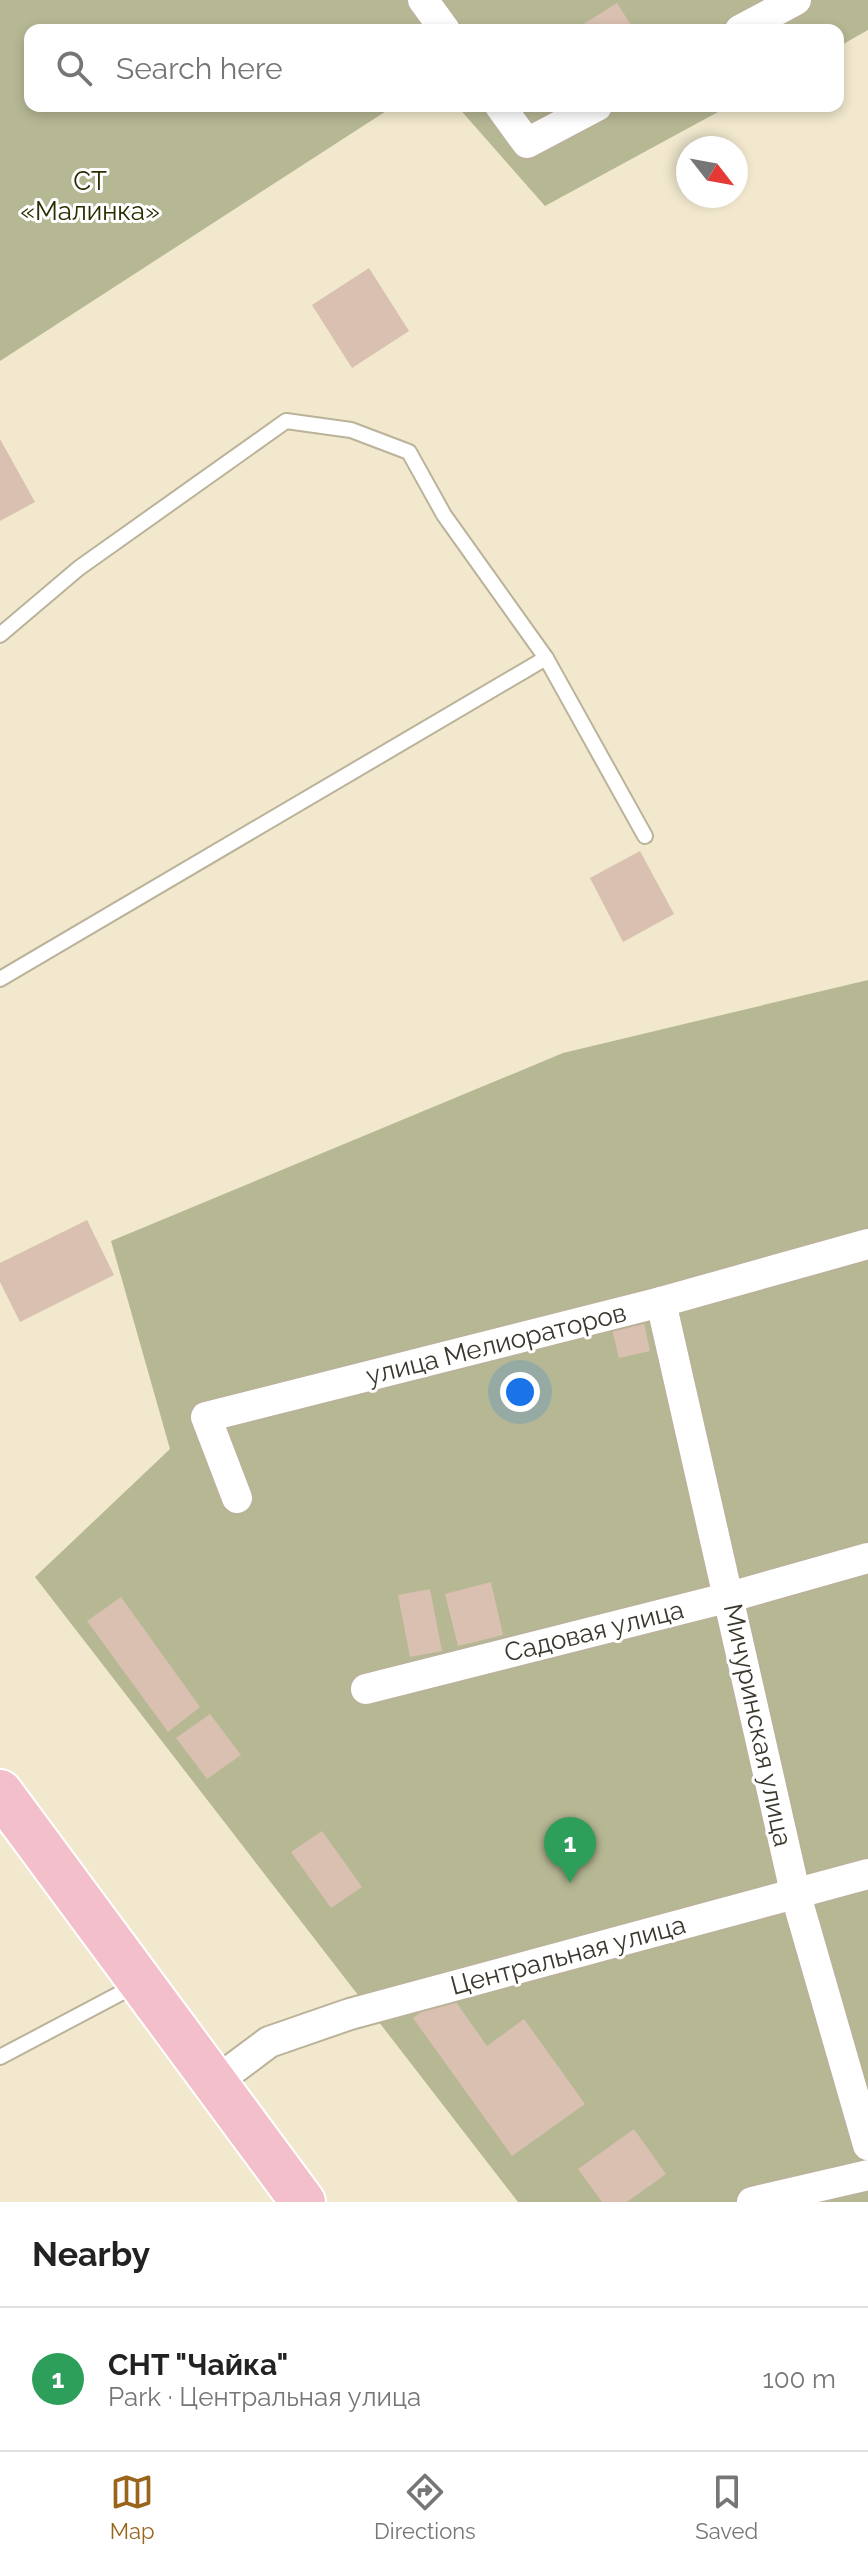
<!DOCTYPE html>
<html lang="en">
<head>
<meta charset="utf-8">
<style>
	body { margin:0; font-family:Raleway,sans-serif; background:#f6f6f6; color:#222 }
	.compass { position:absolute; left:676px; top:136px; width:72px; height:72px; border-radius:50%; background:#fff; box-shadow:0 4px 12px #0003; rotate:121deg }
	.you { position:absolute; left:520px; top:1392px; width:28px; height:28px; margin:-20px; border:6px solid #fff; border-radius:50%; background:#1a73e8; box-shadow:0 0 0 12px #1a73e833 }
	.badge { display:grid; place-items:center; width:52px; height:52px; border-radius:50%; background:#98651a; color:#fff; font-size:26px; font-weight:700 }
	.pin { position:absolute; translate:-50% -66px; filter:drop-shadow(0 2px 4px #0008) }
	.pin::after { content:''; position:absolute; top:42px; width:28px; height:24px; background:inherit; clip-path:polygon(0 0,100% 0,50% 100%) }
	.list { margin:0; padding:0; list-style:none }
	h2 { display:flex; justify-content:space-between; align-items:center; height:104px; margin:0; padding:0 32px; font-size:34px }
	h2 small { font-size:26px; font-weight:400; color:#767676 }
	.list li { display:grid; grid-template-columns:52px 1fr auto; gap:24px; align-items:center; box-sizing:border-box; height:144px; padding:0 32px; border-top:2px solid #e0e0e0 }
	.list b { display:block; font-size:30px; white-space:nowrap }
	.list p { margin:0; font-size:26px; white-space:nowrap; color:#767676 }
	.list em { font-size:26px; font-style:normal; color:#767676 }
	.icon { flex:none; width:44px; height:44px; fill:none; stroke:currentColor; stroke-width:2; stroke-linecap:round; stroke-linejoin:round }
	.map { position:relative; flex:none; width:868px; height:2202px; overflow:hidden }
	.search { position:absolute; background:#fff; box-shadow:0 4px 12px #0003; left:24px; right:24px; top:24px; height:88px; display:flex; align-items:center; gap:20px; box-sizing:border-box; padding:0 28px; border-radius:16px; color:#767676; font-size:30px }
	.sheet { height:248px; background:#fff }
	nav { display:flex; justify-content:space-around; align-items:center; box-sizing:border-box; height:112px; border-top:2px solid #e0e0e0; background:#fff; font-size:22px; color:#767676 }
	nav a { display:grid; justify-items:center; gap:4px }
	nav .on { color:#98651a }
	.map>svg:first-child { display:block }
</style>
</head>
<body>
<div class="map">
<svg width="868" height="2202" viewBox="0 0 868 2202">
	<rect width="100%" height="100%" fill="#f1e8ce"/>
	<g fill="#b6b894">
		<path d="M0 0H868V30L838 47V30H30V106H394L0 361Z"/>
		<path d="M457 106H729L545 206Z"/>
		<path d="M868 980V2202H518L35 1577 170 1449 111 1241 563 1053Z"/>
	</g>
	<g fill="#d9c0b0">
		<path d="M617 3 634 30H574Z"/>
		<path d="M369 268 409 331 352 368 312 305Z"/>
		<path d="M0 439 35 502 0 521Z"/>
		<path d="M640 851 674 914 623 942 590 878Z"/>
		<path d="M87 1220 114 1275 20 1322 0 1282V1263Z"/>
		<path d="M642 1314 650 1351 619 1358 610 1321Z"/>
		<path d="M491 1582 503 1635 458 1646 445 1594Z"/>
		<path d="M430 1589 442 1651 410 1657 398 1595Z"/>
		<path d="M121 1597 200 1707 168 1732 87 1621Z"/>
		<path d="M210 1714 241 1755 207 1779 176 1738Z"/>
		<path d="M322 1831 362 1887 331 1908 291 1852Z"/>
		<path d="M449 1992 487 2046 524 2019 585 2104 512 2156 413 2018Z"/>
		<path d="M634 2129 666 2174 627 2202H602L578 2169Z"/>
	</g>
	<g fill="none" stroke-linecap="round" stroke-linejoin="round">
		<defs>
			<g id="service">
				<path d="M0 635 79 568 286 421 351 430 409 452 444 515 546 658"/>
				<path d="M0 979 546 658 645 836"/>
				<path d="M0 2057 138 1984"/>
			</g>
			<g id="minor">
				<path d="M423 0 445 30"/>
				<path d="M740 30 796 0"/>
				<path d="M500 106 527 143 597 106"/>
				<path d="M661 1302 795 1892 868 2145"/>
				<path d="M237 1498 206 1417 661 1302 868 1244"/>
				<path d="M366 1689 730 1597 868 1558"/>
				<path d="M214 2083 269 2042 350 2014 868 1874"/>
				<path d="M752 2202 868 2175"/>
			</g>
			<path id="primary" d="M0 1792 303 2202"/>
		</defs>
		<use href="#service" stroke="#bab299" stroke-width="18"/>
		<use href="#minor" stroke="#bab299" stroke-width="34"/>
		<use href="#primary" stroke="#fff" stroke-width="48"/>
		<use href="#service" stroke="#fff" stroke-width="14"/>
		<use href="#minor" stroke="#fff" stroke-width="30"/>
		<use href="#primary" stroke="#f2bfca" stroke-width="44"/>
	</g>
	<g text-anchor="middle" stroke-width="6" stroke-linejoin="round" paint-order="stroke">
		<g font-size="26" fill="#2b2c00" stroke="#fff">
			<text x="90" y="190">CТ<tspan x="90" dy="30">«Малинка»</tspan></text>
		</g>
		<g font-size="26" fill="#3b372d" stroke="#fff">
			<text transform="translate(496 1344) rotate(-14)" y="9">улица Мелиораторов</text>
			<text transform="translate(594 1631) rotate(-14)" y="9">Садовая улица</text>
			<text transform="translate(758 1725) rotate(78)" y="9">Мичуринская улица</text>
			<text transform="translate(568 1955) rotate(-15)" y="9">Центральная улица</text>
		</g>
	</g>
</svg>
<svg class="compass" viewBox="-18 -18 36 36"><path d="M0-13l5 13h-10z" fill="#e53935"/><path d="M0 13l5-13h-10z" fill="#767676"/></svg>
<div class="you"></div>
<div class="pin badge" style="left:570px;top:1883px;background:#2e9e5b">1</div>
<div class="search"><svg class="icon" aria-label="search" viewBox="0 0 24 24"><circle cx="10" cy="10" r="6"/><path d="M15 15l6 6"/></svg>Search here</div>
</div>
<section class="sheet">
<h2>Nearby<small></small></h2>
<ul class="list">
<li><span class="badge" style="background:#2e9e5b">1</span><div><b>СНТ &quot;Чайка&quot;</b><p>Park · Центральная улица</p></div><em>100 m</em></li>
</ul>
</section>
<nav>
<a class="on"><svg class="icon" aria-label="map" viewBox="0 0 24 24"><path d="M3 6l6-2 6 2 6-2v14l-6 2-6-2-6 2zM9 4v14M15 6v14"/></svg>Map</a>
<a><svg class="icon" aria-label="directions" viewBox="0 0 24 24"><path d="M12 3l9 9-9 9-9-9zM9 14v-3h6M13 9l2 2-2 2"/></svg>Directions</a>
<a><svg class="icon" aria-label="saved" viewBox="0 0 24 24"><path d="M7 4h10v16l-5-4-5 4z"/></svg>Saved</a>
</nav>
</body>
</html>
